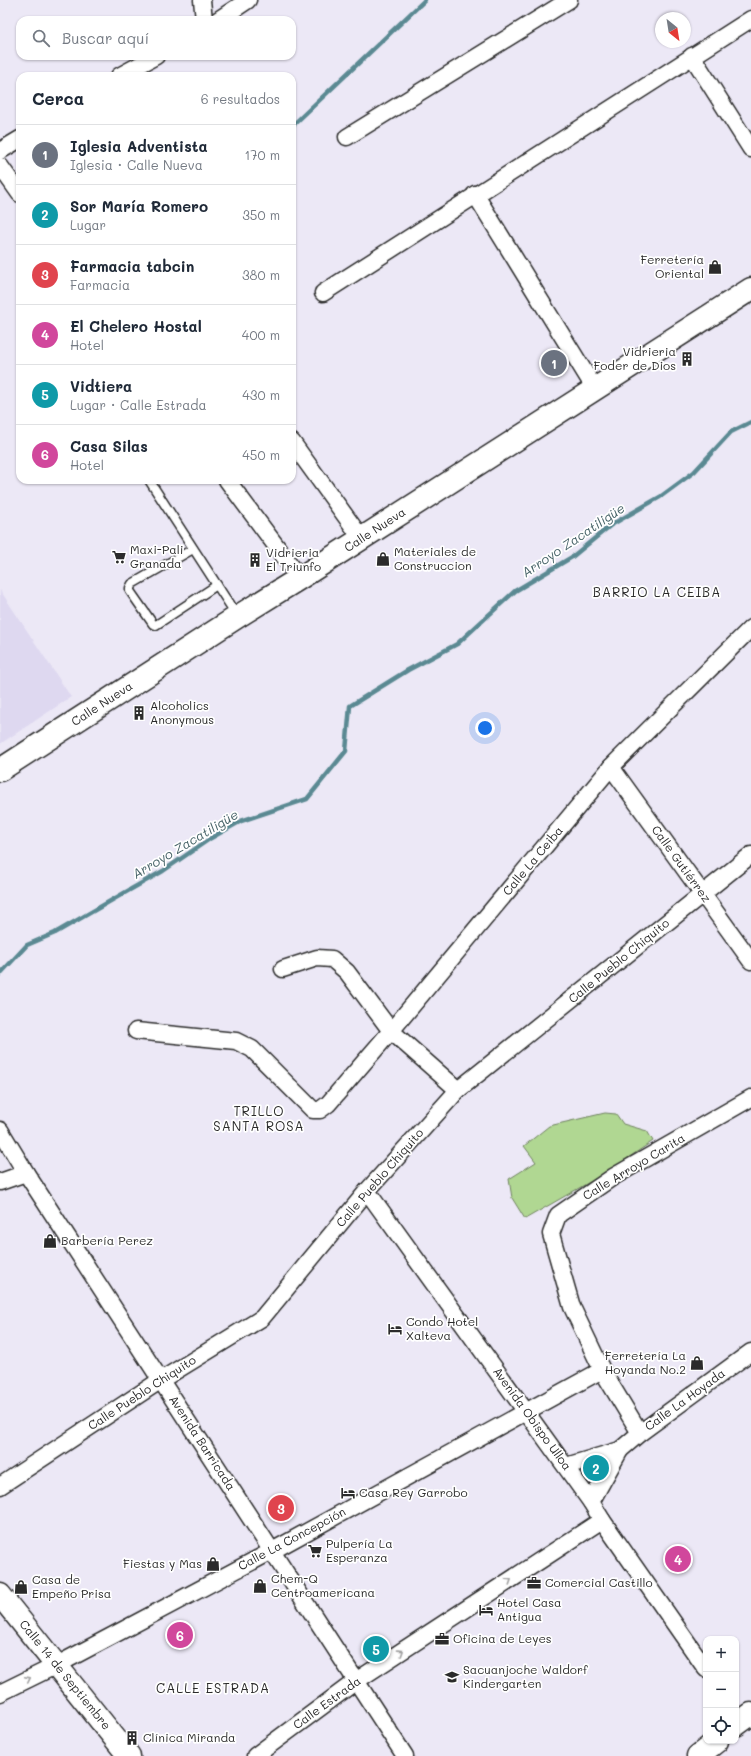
<!DOCTYPE html>
<html lang="es">
<head>
<meta charset="utf-8">
<style>
	body { margin:0; font-family:Mali,sans-serif; background:#f6f6f7; color:#1f2937 }
	.controls { position:absolute; right:12px; bottom:12px; display:grid; overflow:hidden; border-radius:8px; box-shadow:0 1px 3px #0004 }
	.controls button { width:36px; height:36px; display:grid; place-items:center; padding:0; border:0; border-bottom:1px solid #e0e1e3; background:#fff; color:#1f2937; font:20px sans-serif }
	.compass { position:absolute; left:655px; top:12px; width:36px; height:36px; border-radius:50%; background:#fff; box-shadow:0 1px 3px #0004; rotate:150deg }
	.you { position:absolute; left:485px; top:728px; width:14px; height:14px; margin:-10px; border:3px solid #fff; border-radius:50%; background:#1a73e8; box-shadow:0 0 0 6px #1a73e833 }
	.badge { display:grid; place-items:center; width:26px; height:26px; border-radius:50%; background:#b45309; color:#fff; font-size:13px; font-weight:700 }
	.pin { position:absolute; translate:-50% -50%; border:2px solid #fff; box-shadow:0 1px 4px #0006 }
	.list { margin:0; padding:0; list-style:none }
	h2 { display:flex; justify-content:space-between; align-items:center; height:52px; margin:0; padding:0 16px; font-size:17px }
	h2 small { font-size:13px; font-weight:400; color:#747a83 }
	.list li { display:grid; grid-template-columns:26px 1fr auto; gap:12px; align-items:center; box-sizing:border-box; height:60px; padding:0 16px; border-top:1px solid #e0e1e3 }
	.list b { display:block; font-size:15px; white-space:nowrap }
	.list p { margin:0; font-size:13px; white-space:nowrap; color:#747a83 }
	.list em { font-size:13px; font-style:normal; color:#747a83 }
	.icon { flex:none; width:22px; height:22px; fill:none; stroke:currentColor; stroke-width:2; stroke-linecap:round; stroke-linejoin:round }
	.map { position:relative; flex:none; width:751px; height:1756px; overflow:hidden }
	.search { position:absolute; background:#fff; box-shadow:0 1px 3px #0004; left:16px; top:16px; width:280px; height:44px; display:flex; align-items:center; gap:10px; box-sizing:border-box; padding:0 14px; border-radius:12px; color:#747a83; font-size:15px }
	.panel { position:absolute; background:#fff; box-shadow:0 1px 3px #0004; left:16px; top:72px; width:280px; height:412px; border-radius:12px }
	.map>svg:first-child { display:block }
</style>
</head>
<body>
<div class="map">
<svg width="751" height="1756" viewBox="0 0 751 1756">
	<rect width="100%" height="100%" fill="#ece8f6"/>
	<filter id="ink" filterUnits="userSpaceOnUse"><feTurbulence type="fractalNoise" baseFrequency=".025" numOctaves="2"/><feDisplacementMap in="SourceGraphic" scale="8" xChannelSelector="R" yChannelSelector="G"/><feConvolveMatrix kernelMatrix="1 2 1 2 8 2 1 2 1" color-interpolation-filters="sRGB"/></filter>
	<g filter="url(#ink)">
		<path fill="#ded8f0" d="M0 590 71 697 0 744Z"/>
		<path fill="#b0d792" stroke="#6e815e" d="M605 1113 616 1114 623 1124 647 1131 653 1141 607 1172 525 1219 512 1198 509 1179 536 1162 524 1146 549 1126Z"/>
		<g fill="none" stroke-linecap="round" stroke-linejoin="round">
			<g stroke="#5a8992" stroke-width="4.5">
				<path d="M292 126 425 0"/>
				<path d="M0 974 27 945 55 933 126 892 163 871 211 838 241 821 307 799 346 751 350 706 408 670 457 644 515 591 572 557 611 525 660 497 694 472 731 432 751 422"/>
			</g>
			<defs>
				<g id="lane">
					<path d="M149 480 237 616"/>
					<path d="M193 549 132 584 130 588V591L153 624 156 625 217 585"/>
				</g>
				<g id="street">
					<path d="M202 0 204 20"/>
					<path d="M218 20 248 0"/>
					<path d="M692 56 751 149"/>
					<path d="M119 76 156 56"/>
					<path d="M347 137 569 0"/>
					<path d="M0 151 20 139"/>
					<path d="M0 166 20 194"/>
					<path d="M475 194 595 389"/>
					<path d="M323 293 751 19"/>
					<path d="M292 442 362 539"/>
					<path d="M227 480 300 578"/>
					<path d="M611 767 751 961"/>
					<path d="M283 969 317 958 332 959 347 972 391 1031 458 1090"/>
					<path d="M136 1031 236 1041 252 1049 313 1110H320L328 1104 391 1031 611 767 751 628"/>
					<path d="M0 1130 26 1173 405 1756"/>
					<path d="M0 1182 26 1173"/>
					<path d="M367 1191 591 1502 602 1520 706 1669"/>
					<path d="M640 1433 602 1370 572 1307 551 1234 558 1215 613 1177 751 1098"/>
					<path d="M566 1466 620 1450 640 1433 751 1352"/>
					<path d="M0 1486 161 1380 262 1318 367 1191 458 1090 751 855"/>
					<path d="M591 1502 620 1450"/>
					<path d="M0 1693 57 1665 272 1551 602 1370"/>
					<path d="M255 1756 356 1681 602 1520"/>
				</g>
				<g id="secondary">
					<path d="M0 770 237 617 300 578 751 289"/>
					<path d="M0 1595 129 1756"/>
					<path d="M736 1725 751 1714"/>
					<path d="M698 1756 717 1741"/>
				</g>
			</defs>
			<use href="#lane" stroke="#2b2b2b" stroke-width="11"/>
			<use href="#street" stroke="#2b2b2b" stroke-width="19"/>
			<use href="#secondary" stroke="#2b2b2b" stroke-width="25"/>
			<use href="#lane" stroke="#fff" stroke-width="8"/>
			<use href="#street" stroke="#fff" stroke-width="16"/>
			<use href="#secondary" stroke="#fff" stroke-width="22"/>
		</g>
		<defs><path id="oneway-chevron" d="M-2-3.5L2.5 0L-2 3.5" fill="none" stroke-width="1.6" stroke-linecap="round" stroke-linejoin="round"/></defs>
		<g stroke="#a0a0a0">
			<use href="#oneway-chevron" transform="translate(509 1581) rotate(-33)"/>
			<use href="#oneway-chevron" transform="translate(401 1652) rotate(-33)"/>
			<use href="#oneway-chevron" transform="translate(28 1679) rotate(-26)"/>
		</g>
	</g>
	<defs>
		<symbol id="shop-bare" viewBox="-9 -9 18 18"><path d="M-5-2.5h2.3a2.7 3.5 0 0 1 5.4 0H5L5.5 6h-11ZM-1.5-2.5h3a1.5 2.3 0 0 0-3 0Z" fill="#2b2b2b" stroke="#fff" stroke-width="2.5" paint-order="stroke"/></symbol>
		<symbol id="building-bare" viewBox="-9 -9 18 18"><path d="M-4-6H4V6H1V3H-1V6H-4ZM-2.5-4.3h1.7v1.8h-1.7ZM.8-4.3h1.7v1.8H.8ZM-2.5-1h1.7V.8h-1.7ZM.8-1h1.7V.8H.8Z" fill="#2b2b2b" stroke="#fff" stroke-width="2.5" paint-order="stroke"/></symbol>
		<symbol id="supermarket-bare" viewBox="-9 -9 18 18"><path d="M-6-5.5h2.5l.6 2H6L4.5 2H-2.5L-4.4-4H-6ZM-1.5 3.2a1.3 1.3 0 1 0 .1 0ZM3 3.2a1.3 1.3 0 1 0 .1 0Z" fill="#2b2b2b" stroke="#fff" stroke-width="2.5" paint-order="stroke"/></symbol>
		<symbol id="hotel-bare" viewBox="-9 -9 18 18"><path d="M-6-4.5h1.5V1H6V5H4.5V3h-9V5H-6ZM-4 0a1.8 1.8 0 1 1 3.6 0ZM.5 0V-2.5h3Q6-2.5 6 0Z" fill="#2b2b2b" stroke="#fff" stroke-width="2.5" paint-order="stroke"/></symbol>
		<symbol id="office-bare" viewBox="-9 -9 18 18"><path d="M-6-3h4V-5.5h4V-3h4V5H-6ZM-1-4.5V-3h2v-1.5ZM-6 0V1H6V0Z" fill="#2b2b2b" stroke="#fff" stroke-width="2.5" paint-order="stroke"/></symbol>
		<symbol id="school-bare" viewBox="-9 -9 18 18"><path d="M0-5L7-2L0 1L-7-2ZM-4 1L0 2.5L4 1V4Q0 6-4 4Z" fill="#2b2b2b" stroke="#fff" stroke-width="2.5" paint-order="stroke"/></symbol>
	</defs>
	<g fill-rule="evenodd">
		<use href="#shop-bare" x="705" y="257" width="20" height="20"/>
		<use href="#building-bare" x="677" y="349" width="20" height="20"/>
		<use href="#supermarket-bare" x="109" y="547" width="20" height="20"/>
		<use href="#shop-bare" x="373" y="549" width="20" height="20"/>
		<use href="#building-bare" x="245" y="550" width="20" height="20"/>
		<use href="#building-bare" x="129" y="703" width="20" height="20"/>
		<use href="#shop-bare" x="40" y="1231" width="20" height="20"/>
		<use href="#hotel-bare" x="385" y="1319" width="20" height="20"/>
		<use href="#shop-bare" x="687" y="1353" width="20" height="20"/>
		<use href="#hotel-bare" x="338" y="1483" width="20" height="20"/>
		<use href="#supermarket-bare" x="305" y="1541" width="20" height="20"/>
		<use href="#shop-bare" x="203" y="1554" width="20" height="20"/>
		<use href="#office-bare" x="524" y="1573" width="20" height="20"/>
		<use href="#shop-bare" x="250" y="1576" width="20" height="20"/>
		<use href="#shop-bare" x="11" y="1577" width="20" height="20"/>
		<use href="#hotel-bare" x="476" y="1600" width="20" height="20"/>
		<use href="#office-bare" x="432" y="1629" width="20" height="20"/>
		<use href="#school-bare" x="442" y="1667" width="20" height="20"/>
		<use href="#building-bare" x="122" y="1728" width="20" height="20"/>
	</g>
	<g text-anchor="middle" stroke-width="3.5" stroke-linejoin="round" paint-order="stroke">
		<g font-size="12" fill="#2b2b2b" stroke="#fff" text-anchor="start">
			<text x="704" y="264" text-anchor="end">Ferretería<tspan x="704" dy="14">Oriental</tspan></text>
			<text x="676" y="356" text-anchor="end">Vidrieria<tspan x="676" dy="14">Foder de Dios</tspan></text>
			<text x="130" y="554">Maxi-Pali<tspan x="130" dy="14">Granada</tspan></text>
			<text x="394" y="556">Materiales de<tspan x="394" dy="14">Construccion</tspan></text>
			<text x="266" y="557">Vidrieria<tspan x="266" dy="14">El Triunfo</tspan></text>
			<text x="150" y="710">Alcoholics<tspan x="150" dy="14">Anonymous</tspan></text>
			<text x="61" y="1245">Barbería Perez</text>
			<text x="406" y="1326">Condo Hotel<tspan x="406" dy="14">Xalteva</tspan></text>
			<text x="686" y="1360" text-anchor="end">Ferretería La<tspan x="686" dy="14">Hoyanda No.2</tspan></text>
			<text x="359" y="1497">Casa Rey Garrobo</text>
			<text x="326" y="1548">Pulpería La<tspan x="326" dy="14">Esperanza</tspan></text>
			<text x="202" y="1568" text-anchor="end">Fiestas y Mas</text>
			<text x="271" y="1583">Chem-Q<tspan x="271" dy="14">Centroamericana</tspan></text>
			<text x="32" y="1584">Casa de<tspan x="32" dy="14">Empeño Prisa</tspan></text>
			<text x="545" y="1587">Comercial Castillo</text>
			<text x="497" y="1607">Hotel Casa<tspan x="497" dy="14">Antigua</tspan></text>
			<text x="453" y="1643">Oficina de Leyes</text>
			<text x="463" y="1674">Sacuanjoche Waldorf<tspan x="463" dy="14">Kindergarten</tspan></text>
			<text x="143" y="1742">Clínica Miranda</text>
		</g>
		<g font-size="12" fill="#2b2b2b" stroke="#fff">
			<text transform="translate(375 530) rotate(-33)" y="4">Calle Nueva</text>
			<text transform="translate(102 704) rotate(-33)" y="4">Calle Nueva</text>
			<text transform="translate(533 861) rotate(-50)" y="4">Calle La Ceiba</text>
			<text transform="translate(681 864) rotate(54)" y="4">Calle Gutiérrez</text>
			<text transform="translate(619 961) rotate(-39)" y="4">Calle Pueblo Chiquito</text>
			<text transform="translate(634 1167) rotate(-31)" y="4">Calle Arroyo Carita</text>
			<text transform="translate(380 1178) rotate(-49)" y="4">Calle Pueblo Chiquito</text>
			<text transform="translate(142 1393) rotate(-33)" y="4">Calle Pueblo Chiquito</text>
			<text transform="translate(685 1400) rotate(-36)" y="4">Calle La Hoyada</text>
			<text transform="translate(532 1419) rotate(54)" y="4">Avenida Obispo Ulloa</text>
			<text transform="translate(202 1443) rotate(57)" y="4">Avenida Barricada</text>
			<text transform="translate(292 1539) rotate(-28)" y="4">Calle La Concepción</text>
			<text transform="translate(65 1675) rotate(51)" y="4">Calle 14 de Septiembre</text>
			<text transform="translate(327 1703) rotate(-36)" y="4">Calle Estrada</text>
		</g>
		<g font-size="13" font-style="italic" fill="#466267" stroke="#fff">
			<text transform="translate(573 540) rotate(-34)" y="5">Arroyo Zacatiligüe</text>
			<text transform="translate(185 844) rotate(-31)" y="5">Arroyo Zacatiligüe</text>
		</g>
		<g font-size="13" letter-spacing="1" fill="#2b2b2b" stroke="#fff">
			<text x="657" y="597">BARRIO LA CEIBA</text>
			<text x="259" y="1116">TRILLO<tspan x="259" dy="15">SANTA ROSA</tspan></text>
			<text x="213" y="1693">CALLE ESTRADA</text>
		</g>
	</g>
</svg>
<div class="controls">
<button>+</button>
<button>−</button>
<button><svg class="icon" aria-label="locate" viewBox="0 0 24 24"><circle cx="12" cy="12" r="6"/><path d="M12 2v4M12 18v4M2 12h4M18 12h4"/></svg></button>
</div>
<svg class="compass" viewBox="-18 -18 36 36"><path d="M0-13l5 13h-10z" fill="#e53935"/><path d="M0 13l5-13h-10z" fill="#747a83"/></svg>
<div class="you"></div>
<div class="pin badge" style="left:554px;top:363px;background:#6b7280">1</div>
<div class="pin badge" style="left:596px;top:1468px;background:#0f9aa8">2</div>
<div class="pin badge" style="left:281px;top:1508px;background:#e0444e">3</div>
<div class="pin badge" style="left:678px;top:1559px;background:#d1479c">4</div>
<div class="pin badge" style="left:376px;top:1649px;background:#0f9aa8">5</div>
<div class="pin badge" style="left:180px;top:1635px;background:#d1479c">6</div>
<div class="search"><svg class="icon" aria-label="search" viewBox="0 0 24 24"><circle cx="10" cy="10" r="6"/><path d="M15 15l6 6"/></svg>Buscar aquí</div>
<section class="panel">
<h2>Cerca<small>6 resultados</small></h2>
<ul class="list">
<li><span class="badge" style="background:#6b7280">1</span><div><b>Iglesia Adventista</b><p>Iglesia · Calle Nueva</p></div><em>170 m</em></li>
<li><span class="badge" style="background:#0f9aa8">2</span><div><b>Sor María Romero</b><p>Lugar</p></div><em>350 m</em></li>
<li><span class="badge" style="background:#e0444e">3</span><div><b>Farmacia tabcin</b><p>Farmacia</p></div><em>380 m</em></li>
<li><span class="badge" style="background:#d1479c">4</span><div><b>El Chelero Hostal</b><p>Hotel</p></div><em>400 m</em></li>
<li><span class="badge" style="background:#0f9aa8">5</span><div><b>Vidtiera</b><p>Lugar · Calle Estrada</p></div><em>430 m</em></li>
<li><span class="badge" style="background:#d1479c">6</span><div><b>Casa Silas</b><p>Hotel</p></div><em>450 m</em></li>
</ul>
</section>
</div>
</body>
</html>
